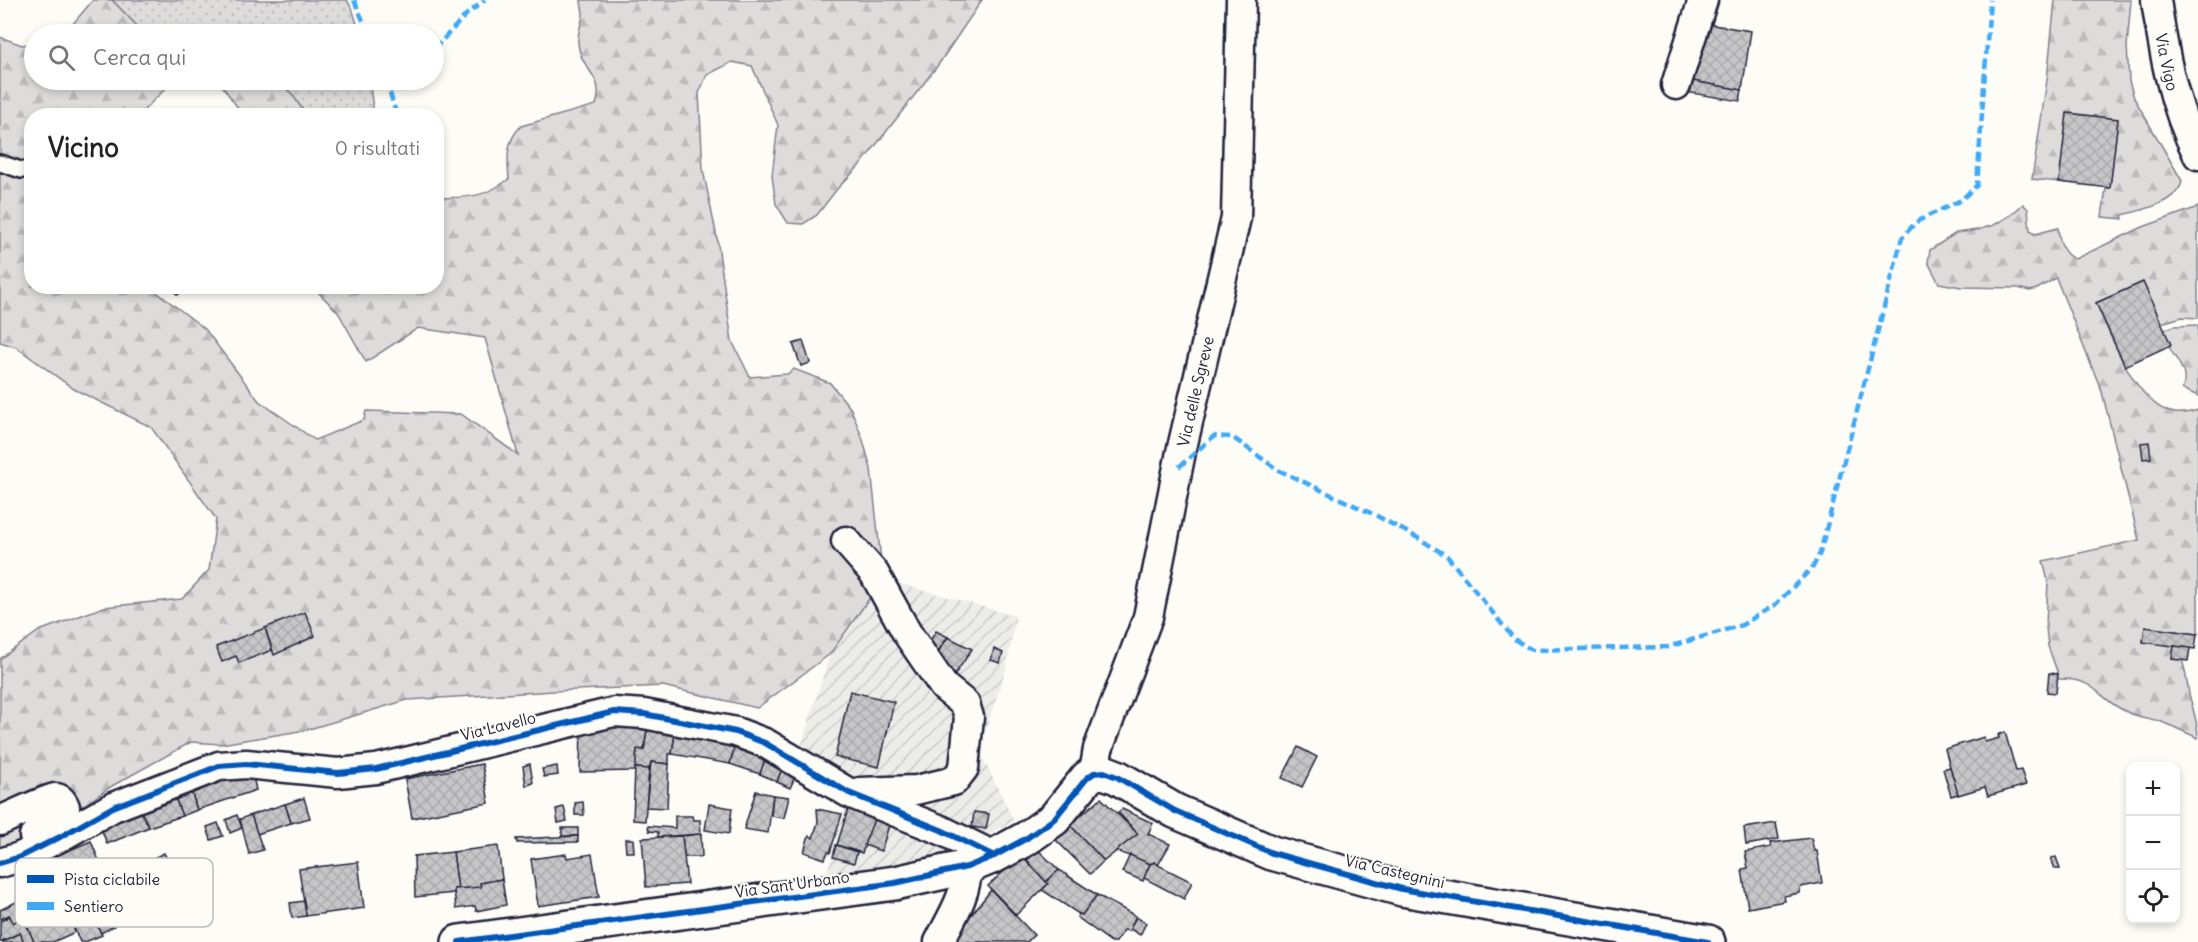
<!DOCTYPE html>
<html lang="it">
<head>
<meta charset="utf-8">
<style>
	body { margin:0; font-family:Delius,sans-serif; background:#f2f2f2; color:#222 }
	.controls { position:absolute; right:18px; bottom:18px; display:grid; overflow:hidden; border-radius:12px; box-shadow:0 3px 9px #0003 }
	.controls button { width:54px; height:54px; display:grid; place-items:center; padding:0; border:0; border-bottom:2px solid #e0e0e0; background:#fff; color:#222; font:30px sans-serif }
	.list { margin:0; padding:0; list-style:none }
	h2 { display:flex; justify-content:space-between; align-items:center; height:78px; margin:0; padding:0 24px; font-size:26px }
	h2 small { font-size:20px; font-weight:400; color:#767676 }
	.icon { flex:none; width:33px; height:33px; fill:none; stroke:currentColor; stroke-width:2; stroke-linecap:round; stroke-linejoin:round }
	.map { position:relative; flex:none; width:2198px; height:942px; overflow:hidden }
	.search { position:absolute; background:#fff; box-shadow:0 3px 9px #0003; left:24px; top:24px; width:420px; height:66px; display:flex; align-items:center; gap:15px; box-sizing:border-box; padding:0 21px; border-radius:33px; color:#767676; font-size:22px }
	.panel { position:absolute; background:#fff; box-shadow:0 3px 9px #0003; left:24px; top:108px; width:420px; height:186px; border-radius:24px }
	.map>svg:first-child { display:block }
</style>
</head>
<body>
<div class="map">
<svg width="2198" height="942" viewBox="0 0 2198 942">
	<defs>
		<pattern id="industrial-furrows" width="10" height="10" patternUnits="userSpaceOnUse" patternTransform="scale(1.5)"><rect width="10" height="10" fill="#ecece9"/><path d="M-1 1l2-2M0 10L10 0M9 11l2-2" fill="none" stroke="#cacac9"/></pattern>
		<pattern id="grass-dots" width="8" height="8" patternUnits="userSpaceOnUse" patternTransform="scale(1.5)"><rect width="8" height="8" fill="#dddcdb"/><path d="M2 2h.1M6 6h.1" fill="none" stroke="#bdbcbd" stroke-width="1.8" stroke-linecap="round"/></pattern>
		<pattern id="forest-firs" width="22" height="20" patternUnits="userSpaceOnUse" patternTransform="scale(1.5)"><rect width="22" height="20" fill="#dddcdb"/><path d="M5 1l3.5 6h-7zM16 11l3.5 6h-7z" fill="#bdbcbd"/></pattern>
		<pattern id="building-cross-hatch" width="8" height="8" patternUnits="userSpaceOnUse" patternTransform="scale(1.5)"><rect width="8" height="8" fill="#c6c6c8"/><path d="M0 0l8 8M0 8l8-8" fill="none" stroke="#aaaaad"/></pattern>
	</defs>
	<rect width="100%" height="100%" fill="#fdfcf7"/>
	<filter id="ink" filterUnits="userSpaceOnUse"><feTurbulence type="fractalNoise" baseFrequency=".0167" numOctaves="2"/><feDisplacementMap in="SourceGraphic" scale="12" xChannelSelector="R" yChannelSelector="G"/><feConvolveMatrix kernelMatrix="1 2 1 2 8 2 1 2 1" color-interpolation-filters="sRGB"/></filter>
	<g filter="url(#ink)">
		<path fill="url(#industrial-furrows)" d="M883 579 1016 616 1006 669 979 750 1014 821 953 854 932 860 825 880 852 785 801 746 830 654Z"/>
		<g fill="url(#grass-dots)" stroke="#807f8b" stroke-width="1.5">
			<path d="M112 0H347L353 11 360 34H263L260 28 240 24 215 29H140Z"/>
			<path d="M276 80H369L374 115H306L292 94Z"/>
		</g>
		<g fill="url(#forest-firs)" stroke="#807f8b" stroke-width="1.5">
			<path d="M93 0H112L140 29H215L240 24 261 28 263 34H60L67 31Z"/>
			<path d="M581 0H982L938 65 862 163 837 189 817 215 803 224 788 223 776 204 772 176 778 125 752 66 732 62 707 75 699 93 703 170 717 238 732 341 750 377 787 374 794 369 830 383 851 409 863 440 871 469 883 579 830 654 757 708 663 686 554 691 407 700 306 730 221 744 191 742 112 786 11 855 0 856V659L39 631 104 607 182 599 209 570 216 519 151 427 74 389 16 347 0 342V37L22 45 34 43V80H174L139 115 32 116V286L150 287 205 329 259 401 315 440 364 420 366 411 461 414 518 455 485 338 418 328 366 362 338 312 313 287 436 286 437 198C468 197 482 199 509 179 507 158 506 141 521 126L596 105C606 76 580 70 578 43 577 33 582 24 583 14 583 10 581 5 581 0Z"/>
			<path d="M2055 0H2131L2127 46 2129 81 2134 98 2182 181C2178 203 2140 211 2122 215L2123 219 2102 217 2106 188H2110L2118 119 2068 113 2059 182 2032 179 2047 80Z"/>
			<path d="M218 80H276L292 94 306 115H243Z"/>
			<path d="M2023 204 2028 209 2030 231 2035 234 2058 228C2059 240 2062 255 2075 259L2143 227 2198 207V318L2182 317 2161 323 2143 282 2096 303C2110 334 2137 408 2175 413 2182 414 2191 412 2198 410V634L2145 627 2143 641 2174 646 2172 659 2182 660C2186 672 2187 682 2189 694 2193 710 2198 722 2198 738 2185 732 2172 726 2159 721 2148 718 2137 717 2127 712 2095 698 2099 678 2057 679L2058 674 2048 646 2046 627 2048 581 2043 561 2139 540 2102 392 2056 278 2037 289 2030 291 2018 288 1961 287 1939 283 1928 262 1930 250 1956 233 1977 230 1994 225 2011 215Z"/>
			<path d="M2198 325V396L2182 389C2190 374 2176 360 2169 347L2171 345 2164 330 2174 326Z"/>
		</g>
		<g fill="url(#building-cross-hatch)" stroke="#22223b" stroke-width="1.5">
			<path d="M1700 23 1751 31 1742 90 1687 80Z"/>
			<path d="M1687 80 1742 90 1740 101 1685 92Z"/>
			<path d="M2067 113 2118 119 2110 188 2059 182Z"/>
			<path d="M2143 282 2171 345 2125 366 2096 303Z"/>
			<path d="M168 286H185L178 295Z"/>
			<path d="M803 341 810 363 801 366 793 344Z"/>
			<path d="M2149 442 2151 458 2143 459 2141 443Z"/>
			<path d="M305 612 315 636 274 655 265 628Z"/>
			<path d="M2145 627 2197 634 2195 649 2143 642Z"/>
			<path d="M265 628 272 650 239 663 236 656 222 662 216 647Z"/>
			<path d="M936 631 948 637 936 654 925 649Z"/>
			<path d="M948 637 972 649 948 685 931 663Z"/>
			<path d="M2174 646 2190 648 2188 661 2172 659Z"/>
			<path d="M994 649 1003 653 1000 663 991 660Z"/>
			<path d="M2049 673 2058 674 2056 693 2047 692Z"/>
			<path d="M850 691 894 702 879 767 835 757Z"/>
			<path d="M648 722 676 727 672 754H669V764L651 762 649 769 635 768 637 749 644 750Z"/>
			<path d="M648 722 644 750 637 749 635 771 580 772 581 724Z"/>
			<path d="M676 727 737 737 730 764 672 754Z"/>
			<path d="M2005 732 2016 771 2021 770 2026 785 1988 796 1985 787 1958 795 1945 749 1984 737 1985 742 1999 738 1998 735Z"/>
			<path d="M737 737 768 750 760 774 730 764Z"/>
			<path d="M1298 747 1317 757 1302 787 1282 778Z"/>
			<path d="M768 750 785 760 777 782 760 774Z"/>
			<path d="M785 760 799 768 790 788 777 782Z"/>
			<path d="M651 762 669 764 667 808 646 807Z"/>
			<path d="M482 764 489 803 412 818 405 779Z"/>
			<path d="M530 764 533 783 526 786 523 766Z"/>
			<path d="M557 766 558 775 544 777 542 769Z"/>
			<path d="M1950 767 1958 794 1951 796 1943 769Z"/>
			<path d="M635 768 649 769 645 821 633 820Z"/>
			<path d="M252 772 256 790 197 810 189 784Z"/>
			<path d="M189 784 197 810 182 816 172 790Z"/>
			<path d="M172 790 182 816 149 827 136 802Z"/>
			<path d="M756 791 773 795 768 833 744 829Z"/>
			<path d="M773 795 789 797 784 818 771 816Z"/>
			<path d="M304 798 310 818 291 823 285 804Z"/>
			<path d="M1101 798 1138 834 1104 861 1070 825Z"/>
			<path d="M136 802 149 827 107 844 98 820Z"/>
			<path d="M583 802 584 815H575V803Z"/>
			<path d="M850 803 877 812 862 853 837 845Z"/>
			<path d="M285 804 291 823 257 834 251 815Z"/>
			<path d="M709 804 732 808 729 834 705 830Z"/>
			<path d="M564 807 567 821 558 823 556 809Z"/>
			<path d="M817 809 842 814 830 853 828 852 825 859 804 852 809 835 813 838 818 822Z"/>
			<path d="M1122 809 1153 823 1148 834 1170 844 1158 865 1155 862 1150 864 1116 851 1138 834 1118 812Z"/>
			<path d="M877 812 892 816 881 851 864 845Z"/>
			<path d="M974 812 989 814 986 829 972 827Z"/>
			<path d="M237 815 242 828 230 833 226 820Z"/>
			<path d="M251 815 263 850 249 854 240 819Z"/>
			<path d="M675 816H692L693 820H700L701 834 658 837V832L649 831 648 826 675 828Z"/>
			<path d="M218 823 223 836 211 840 207 827Z"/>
			<path d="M1776 823 1779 839 1746 845 1744 828Z"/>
			<path d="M1070 825 1104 861 1090 874 1054 838Z"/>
			<rect x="562" y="828" width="16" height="8"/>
			<path d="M701 834 702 857H684L682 836Z"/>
			<path d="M578 836V842L517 843 516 839Z"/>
			<path d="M682 836 687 884 646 887 642 838Z"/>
			<path d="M1811 838 1814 851H1817L1822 883 1801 887 1799 893 1784 896 1785 901 1748 908 1742 869 1748 868 1745 852 1771 847 1770 843Z"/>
			<path d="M625 839H633L634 852H626Z"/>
			<path d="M91 841 100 863 83 870 81 864 60 873 53 857Z"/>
			<path d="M836 845 857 852 854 863 833 857Z"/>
			<path d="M498 846 502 879 480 883 481 887 458 890 453 852Z"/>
			<path d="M1039 851 1059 870 1046 882 1027 860Z"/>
			<path d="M453 852 458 890 454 889V893L415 897 414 856Z"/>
			<path d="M164 853 169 863 130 882 133 893 125 897 115 876Z"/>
			<path d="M566 854 567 858 592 854 599 897 538 906 531 859Z"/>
			<path d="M1020 854 1048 884 1016 915 988 886 1003 872V868Z"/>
			<path d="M1130 855 1150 864 1143 881 1122 872Z"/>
			<path d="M2056 857 2060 869H2055L2051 858Z"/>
			<path d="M358 862 364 908 306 916 299 869Z"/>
			<path d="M1155 862 1158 865 1192 882 1184 899 1144 878 1150 864Z"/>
			<path d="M1059 870 1097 895 1082 915 1079 914 1042 890 1048 884 1046 882Z"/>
			<path d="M502 879 506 905 476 911 475 906 456 909 454 889 481 887 480 883Z"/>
			<path d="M78 885 102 935 85 942H80L59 893Z"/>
			<path d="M95 885 114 926 101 933 81 891Z"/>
			<path d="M57 887 75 932 53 942H34L17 904Z"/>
			<path d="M991 890 1034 935 1027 942H958L952 939Z"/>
			<path d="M1097 895 1136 916 1129 931 1124 930 1116 942H1111L1077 917 1079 914 1082 915Z"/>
			<path d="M304 901 306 916 292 918 290 903Z"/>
			<path d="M16 902 23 917 13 923 9 915 0 919V910Z"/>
			<path d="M10 916 13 923 23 917 34 942H24L20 933 0 942V921Z"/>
			<path d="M1136 917 1146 923 1140 935 1130 929Z"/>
			<path d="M20 933 24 942H1Z"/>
		</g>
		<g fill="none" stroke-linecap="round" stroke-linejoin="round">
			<defs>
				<path id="lane" d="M0 163 21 170H32"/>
				<g id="street">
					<path id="s1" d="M2156 0C2164 55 2173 105 2198 155"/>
					<path d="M1676 85 1703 0"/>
					<path d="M846 541 874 573 907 633 944 687 965 704 969 717 964 768 954 781 916 790 860 792"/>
					<path id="s2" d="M1094 773 1098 749 1148 617 1181 452 1236 218 1241 0"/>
					<path d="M0 821C9 817 49 798 55 798 61 798 63 802 65 807L64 814 60 819 34 836"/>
					<path d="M0 863 20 857 60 837 113 807 219 766 246 764 338 773 376 769 614 712 644 714 736 732 765 743 849 793 941 830 994 856"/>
					<path d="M939 942C951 918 967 895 967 867"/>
				</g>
				<path id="secondary" d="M459 942 895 883 967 867 994 856 1027 838 1054 819 1087 778 1094 773 1104 772 1117 777 1175 811 1272 853 1402 889 1708 942"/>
			</defs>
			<use href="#lane" stroke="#22223b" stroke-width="20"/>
			<use href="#street" stroke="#22223b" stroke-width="33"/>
			<use href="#secondary" stroke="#22223b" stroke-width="38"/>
			<use href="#lane" stroke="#fdfcf7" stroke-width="15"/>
			<use href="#street" stroke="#fdfcf7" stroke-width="28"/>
			<use href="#secondary" stroke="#fdfcf7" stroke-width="33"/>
			<g stroke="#3fa9f5" stroke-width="4.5" stroke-dasharray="9 4.5" stroke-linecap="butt">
				<path d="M354 0 369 34"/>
				<path d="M434 49 467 14 485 0"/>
				<path d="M386 80 397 116"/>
				<path d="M388 88 401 80"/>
				<path d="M1179 467 1214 436 1232 437 1278 470 1373 514 1418 538 1447 556 1514 639 1532 650 1668 647 1742 625 1775 605 1813 567 1820 553 1902 238 1916 222 1961 200 1977 185 1990 0"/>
			</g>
			<defs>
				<g id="cycleway">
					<path d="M0 863 20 857 60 837 113 807 219 766 246 764 338 773 376 769 614 712 644 714 736 732 765 743 849 793 941 830 994 856"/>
					<path d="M459 942 895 883 967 867 994 856 1027 838 1054 819 1087 778 1094 773 1104 772 1117 777 1175 811 1272 853 1402 889 1708 942"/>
				</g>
			</defs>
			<use href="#cycleway" stroke="#fdfcf7" stroke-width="10"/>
			<use href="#cycleway" stroke="#0057b8" stroke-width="6"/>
		</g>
	</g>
	<g text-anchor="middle" stroke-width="4.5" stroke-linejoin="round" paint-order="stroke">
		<g font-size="16" fill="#22223b" stroke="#fdfcf7">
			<text dy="6" stroke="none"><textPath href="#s1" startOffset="63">Via Vigo</textPath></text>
			<text dy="6" stroke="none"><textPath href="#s2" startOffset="396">Via delle Sgreve</textPath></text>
			<text transform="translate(498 726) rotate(-14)" y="6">Via Lavello</text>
			<text transform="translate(1395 871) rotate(13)" y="6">Via Castegnini</text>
			<text transform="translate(792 884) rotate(-8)" y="6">Via Sant'Urbano</text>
		</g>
	</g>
	<rect x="15" y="858" width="198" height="69" rx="9" fill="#fdfcf7" stroke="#bbbbbf" stroke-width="1.5"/>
	<rect x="27" y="875" width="27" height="8" fill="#0057b8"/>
	<rect x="27" y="902" width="27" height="8" fill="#3fa9f5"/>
	<g font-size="16" fill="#22223b">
		<text x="64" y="885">Pista ciclabile</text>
		<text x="64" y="912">Sentiero</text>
	</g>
</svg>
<div class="controls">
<button>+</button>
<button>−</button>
<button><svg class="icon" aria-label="locate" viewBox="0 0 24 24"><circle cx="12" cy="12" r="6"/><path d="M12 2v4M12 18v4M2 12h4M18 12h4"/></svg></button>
</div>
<div class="search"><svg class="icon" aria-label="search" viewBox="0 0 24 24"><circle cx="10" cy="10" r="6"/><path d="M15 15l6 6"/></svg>Cerca qui</div>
<section class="panel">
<h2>Vicino<small>0 risultati</small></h2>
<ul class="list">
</ul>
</section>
</div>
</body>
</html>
